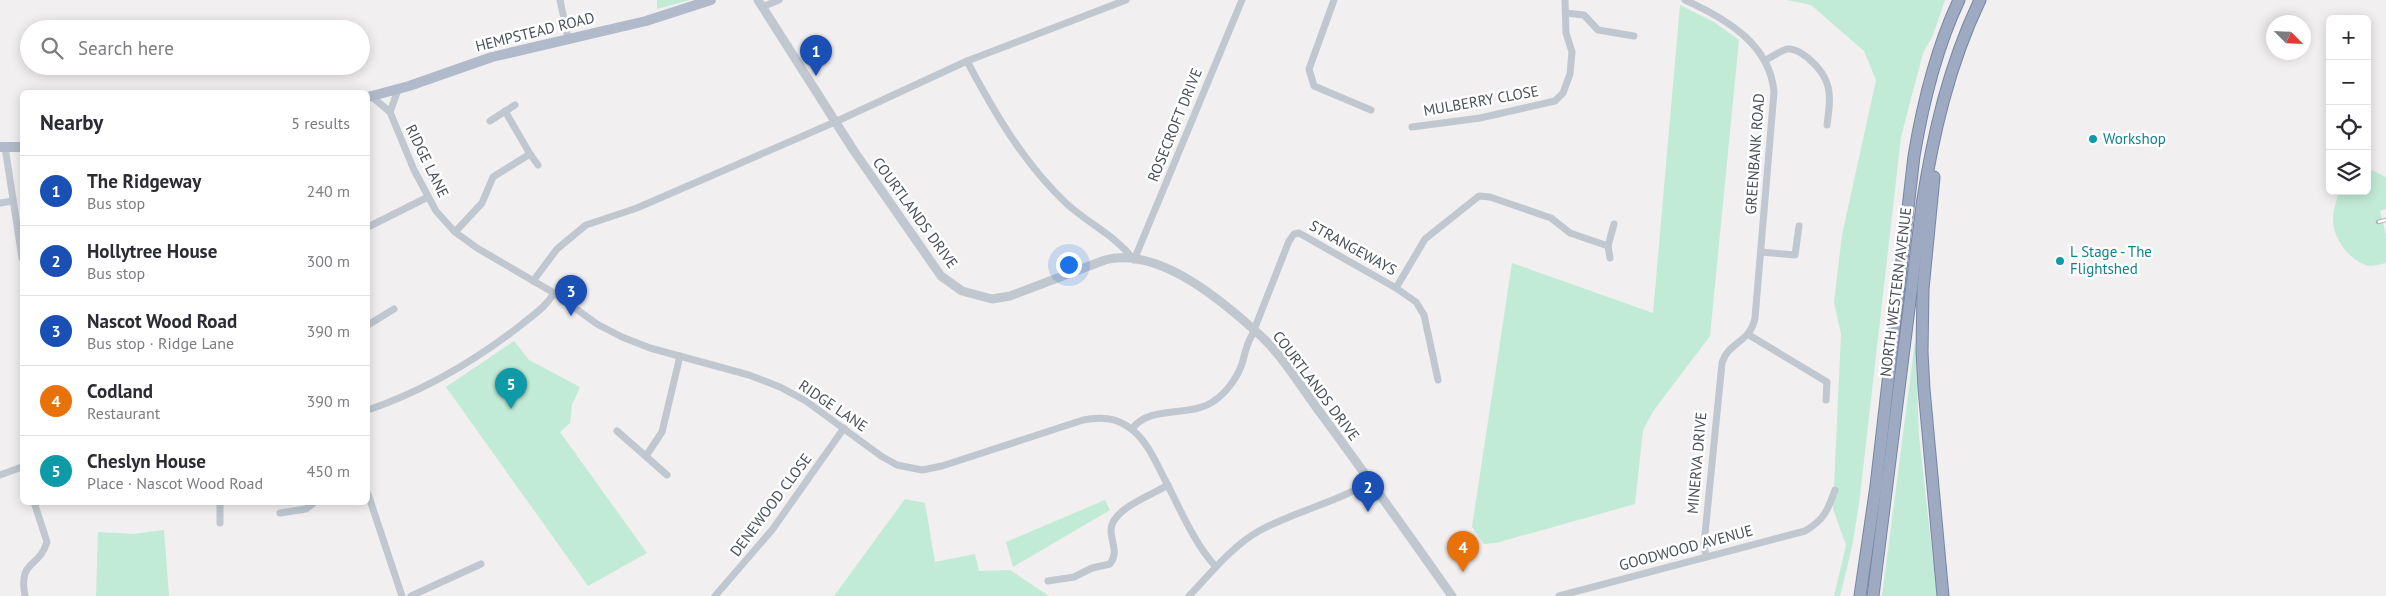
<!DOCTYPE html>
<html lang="en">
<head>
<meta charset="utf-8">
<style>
	body { margin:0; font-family:"PT Sans",sans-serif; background:#f7f7f7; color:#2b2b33 }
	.controls { position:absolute; right:15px; top:15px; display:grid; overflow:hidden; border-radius:8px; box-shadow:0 2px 12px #0003 }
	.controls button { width:45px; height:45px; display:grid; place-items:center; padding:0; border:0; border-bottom:1px solid #e1e1e2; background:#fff; color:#2b2b33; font:25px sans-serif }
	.compass { position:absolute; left:2266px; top:15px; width:45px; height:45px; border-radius:50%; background:#fff; box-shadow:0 2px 12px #0003; rotate:114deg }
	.you { position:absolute; left:1068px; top:264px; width:18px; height:18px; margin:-12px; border:4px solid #fff; border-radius:50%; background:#1a73e8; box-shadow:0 0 0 8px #1a73e833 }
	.badge { display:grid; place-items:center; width:32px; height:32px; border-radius:50%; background:#2a5bd0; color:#fff; font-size:16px; font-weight:700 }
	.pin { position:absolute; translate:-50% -41px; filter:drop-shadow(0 1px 2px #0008) }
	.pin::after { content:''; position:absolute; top:26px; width:18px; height:15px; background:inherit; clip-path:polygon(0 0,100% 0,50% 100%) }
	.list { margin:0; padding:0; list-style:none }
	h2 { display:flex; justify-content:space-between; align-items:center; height:65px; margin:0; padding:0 20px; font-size:21px }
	h2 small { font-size:16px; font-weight:400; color:#7c7c81 }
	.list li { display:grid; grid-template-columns:32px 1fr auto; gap:15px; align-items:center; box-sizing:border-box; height:70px; padding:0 20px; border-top:1px solid #e1e1e2 }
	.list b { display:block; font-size:19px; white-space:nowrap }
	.list p { margin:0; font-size:16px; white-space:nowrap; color:#7c7c81 }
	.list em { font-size:16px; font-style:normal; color:#7c7c81 }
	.icon { flex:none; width:28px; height:28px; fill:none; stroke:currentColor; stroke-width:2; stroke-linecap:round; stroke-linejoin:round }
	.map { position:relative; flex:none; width:2386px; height:596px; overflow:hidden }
	.search { position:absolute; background:#fff; box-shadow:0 2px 12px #0003; left:20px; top:20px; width:350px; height:55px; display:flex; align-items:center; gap:12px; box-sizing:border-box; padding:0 18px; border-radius:28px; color:#7c7c81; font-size:19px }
	.panel { position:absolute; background:#fff; box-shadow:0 2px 12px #0003; left:20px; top:90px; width:350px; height:415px; border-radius:8px }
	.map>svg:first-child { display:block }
</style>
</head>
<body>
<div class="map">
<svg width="2386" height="596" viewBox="0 0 2386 596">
	<rect width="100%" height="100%" fill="#f1efef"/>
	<g fill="#c1ebd7">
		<path d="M657 0H690L657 9Z"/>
		<path d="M1787 0H1945L1933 35 1923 53 1901 137 1859 504 1852 547 1840 596H1834L1846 545 1833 509 1841 334 1834 302 1842 235 1876 80 1864 51 1811 5Z"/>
		<path d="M1680 5 1714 22 1739 40 1710 336 1654 410 1643 430 1635 504 1496 543 1484 544 1472 527 1512 263 1653 313Z"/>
		<path d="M2367 168 2386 177V209L2380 211 2386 235V263C2380 264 2373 267 2366 265 2349 260 2332 236 2333 219 2333 210 2337 200 2339 191H2367Z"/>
		<path d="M514 341 529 360 580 387 572 405 570 423 560 432 647 553 588 586 446 387Z"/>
		<path d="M1915 341 1919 436 1937 596H1882Z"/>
		<path d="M905 499 925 503 935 562 975 554 979 571 1010 570 1049 596H834Z"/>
		<path d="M1105 500 1110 510 1013 567 1006 542Z"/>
		<path d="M164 530 169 596H96L98 532 134 534Z"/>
	</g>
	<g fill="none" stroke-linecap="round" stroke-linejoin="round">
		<defs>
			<g id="trunk">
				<path d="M1934 177 1923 289 1922 352 1924 389 1943 596"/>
				<path d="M1860 596 1876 486 1914 156C1923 102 1936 49 1959 0"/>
				<path d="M1873 596 1922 205C1933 134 1949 65 1980 0"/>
			</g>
		</defs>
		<use href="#trunk" stroke="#7686a4" stroke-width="13"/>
		<g stroke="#c0c7cf" stroke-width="7">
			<path d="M560 0 568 38"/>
			<path d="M1334 0 1309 69 1314 86 1371 110"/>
			<path d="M1685 0C1725 18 1770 44 1774 92L1755 318C1750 343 1728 342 1722 363L1704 544 1706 557"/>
			<path d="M762 7 779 0"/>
			<path d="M1566 13 1584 15 1598 30 1634 36"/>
			<path d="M1766 60C1772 57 1780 51 1787 49 1795 48 1802 53 1808 58 1833 79 1831 95 1827 125"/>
			<path d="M967 61C994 112 1024 164 1067 204 1089 224 1116 236 1134 260L1242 0"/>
			<path d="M371 96 390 112 414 170 436 211 455 232 477 248 554 293 597 324 622 337 650 348 749 375 780 387 806 401 881 456 897 465 922 470 942 466 1083 420C1098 417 1114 417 1127 426 1145 437 1155 460 1164 478 1180 508 1193 542 1216 567"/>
			<path d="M390 112 398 90"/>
			<path d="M490 121 515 105"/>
			<path d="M1412 127 1480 118 1555 101 1563 93 1570 74 1572 52 1566 33 1565 0"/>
			<path d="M5 147 22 258"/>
			<path d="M530 154 538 165"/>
			<path d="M0 203 13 201"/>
			<path d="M368 227 428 197"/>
			<path d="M455 232 482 203 493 177 530 154 505 111"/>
			<path d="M1761 252 1795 255 1799 226"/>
			<path d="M1610 258 1608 246 1614 224"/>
			<path d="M533 281 557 249 586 225 637 208 835 122 967 61 1126 0"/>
			<path d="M1396 288 1425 239 1479 196 1490 197 1551 218 1570 233 1608 246"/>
			<path d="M368 325 394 309"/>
			<path d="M1749 335 1827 382 1826 400"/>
			<path d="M368 410C423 391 475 361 521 325 533 315 546 307 554 293"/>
			<path d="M1132 429C1150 404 1191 418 1214 401 1226 393 1237 378 1242 364 1245 354 1246 345 1252 335L1289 241 1294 234 1299 233 1396 288 1416 302 1424 315 1438 380"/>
			<path d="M617 431 667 475"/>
			<path d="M646 456 662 432 680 356"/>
			<path d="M0 475 22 467"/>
			<path d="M368 494 402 596"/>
			<path d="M220 502V523"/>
			<path d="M280 513 306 509 315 502"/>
			<path d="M1048 581 1074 577 1092 568 1110 564C1119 552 1111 543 1111 530 1111 509 1152 495 1168 485"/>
			<path d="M25 596C18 559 39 569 47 542L34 502"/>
			<path d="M411 596 481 564"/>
			<path d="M715 596 772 530 844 428"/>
			<path d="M1189 596C1210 574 1232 546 1259 531 1295 511 1336 503 1371 481"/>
			<path d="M1559 596 1805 531C1824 520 1828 510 1835 490"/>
		</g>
		<path stroke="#c0c7cf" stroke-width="9" d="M758 0 854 151 941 276 962 291 992 299 1010 296 1105 260C1160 246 1225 303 1262 337 1285 359 1303 390 1322 415 1366 475 1409 535 1452 596"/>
		<g stroke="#b1bacb" stroke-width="10">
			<path d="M368 97 409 86 492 57 646 21 711 0"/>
			<path d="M0 147H22"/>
		</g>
		<use href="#trunk" stroke="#9eaac2" stroke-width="11"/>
		<defs>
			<path id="rail" d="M2378 222 2386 220"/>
		</defs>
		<use href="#rail" stroke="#b1b3b8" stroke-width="4.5"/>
		<use href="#rail" stroke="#fff" stroke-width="2.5" stroke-dasharray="8" stroke-linecap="butt"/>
	</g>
	<g fill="#0f9aa8" stroke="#fff" stroke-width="2">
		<circle cx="2093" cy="139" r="5"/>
		<circle cx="2060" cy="261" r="5"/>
	</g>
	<g text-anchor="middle" stroke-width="5" stroke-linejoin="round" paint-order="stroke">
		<g font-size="15" fill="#484f5a" stroke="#fff">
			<text transform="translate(535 32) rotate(-14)" y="5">HEMPSTEAD ROAD</text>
			<text transform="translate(1481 101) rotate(-10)" y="5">MULBERRY CLOSE</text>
			<text transform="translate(1175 125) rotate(-68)" y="5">ROSECROFT DRIVE</text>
			<text transform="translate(1755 154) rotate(-86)" y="5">GREENBANK ROAD</text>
			<text transform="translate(427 161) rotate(64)" y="5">RIDGE LANE</text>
			<text transform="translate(915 213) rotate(54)" y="5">COURTLANDS DRIVE</text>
			<text transform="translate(1353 248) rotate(29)" y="5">STRANGEWAYS</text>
			<text transform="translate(1896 292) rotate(-83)" y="5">NORTH WESTERN AVENUE</text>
			<text transform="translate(1316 386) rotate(53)" y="5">COURTLANDS DRIVE</text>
			<text transform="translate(833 406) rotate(34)" y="5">RIDGE LANE</text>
			<text transform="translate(1697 463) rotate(-85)" y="5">MINERVA DRIVE</text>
			<text transform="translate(771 505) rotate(-53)" y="5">DENEWOOD CLOSE</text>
			<text transform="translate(1686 548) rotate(-15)" y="5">GOODWOOD AVENUE</text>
		</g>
		<g font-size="15" fill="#0d838f" stroke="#fff" text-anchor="start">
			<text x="2103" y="144">Workshop</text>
			<text x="2070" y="257">L Stage - The<tspan x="2070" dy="17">Flightshed</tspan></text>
		</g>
	</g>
</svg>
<div class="controls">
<button>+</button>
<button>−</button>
<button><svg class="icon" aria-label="locate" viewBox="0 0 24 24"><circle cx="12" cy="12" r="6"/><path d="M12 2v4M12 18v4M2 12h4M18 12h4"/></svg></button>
<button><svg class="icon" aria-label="layers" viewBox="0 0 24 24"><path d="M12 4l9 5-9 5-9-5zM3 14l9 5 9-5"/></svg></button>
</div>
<svg class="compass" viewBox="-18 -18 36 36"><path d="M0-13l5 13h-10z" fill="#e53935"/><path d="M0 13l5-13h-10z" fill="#7c7c81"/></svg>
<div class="you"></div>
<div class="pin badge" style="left:816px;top:76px;background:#1a4fb4">1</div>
<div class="pin badge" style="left:1368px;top:512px;background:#1a4fb4">2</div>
<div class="pin badge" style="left:571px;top:316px;background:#1a4fb4">3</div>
<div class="pin badge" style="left:1463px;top:572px;background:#e8710a">4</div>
<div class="pin badge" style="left:511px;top:409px;background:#0f9aa8">5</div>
<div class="search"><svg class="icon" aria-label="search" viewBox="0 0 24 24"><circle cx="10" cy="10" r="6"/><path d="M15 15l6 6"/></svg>Search here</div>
<section class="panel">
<h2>Nearby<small>5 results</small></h2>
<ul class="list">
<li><span class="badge" style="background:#1a4fb4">1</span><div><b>The Ridgeway</b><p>Bus stop</p></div><em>240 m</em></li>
<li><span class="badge" style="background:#1a4fb4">2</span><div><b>Hollytree House</b><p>Bus stop</p></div><em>300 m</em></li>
<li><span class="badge" style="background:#1a4fb4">3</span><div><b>Nascot Wood Road</b><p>Bus stop · Ridge Lane</p></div><em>390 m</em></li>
<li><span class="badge" style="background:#e8710a">4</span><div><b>Codland</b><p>Restaurant</p></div><em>390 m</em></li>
<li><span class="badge" style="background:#0f9aa8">5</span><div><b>Cheslyn House</b><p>Place · Nascot Wood Road</p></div><em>450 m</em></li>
</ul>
</section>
</div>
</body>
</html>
